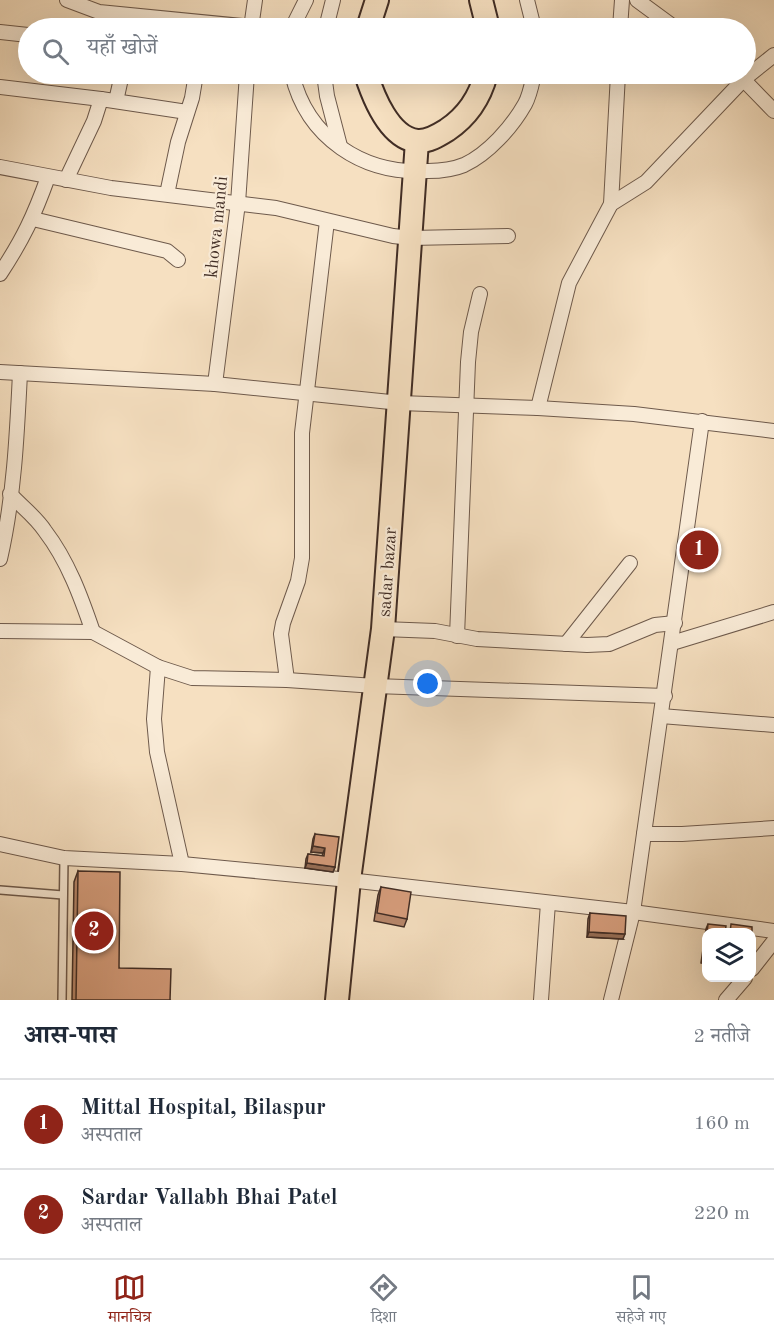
<!DOCTYPE html>
<html lang="hi">
<head>
<meta charset="utf-8">
<style>
	body { margin:0; font-family:"Old Standard TT","Noto Serif Devanagari",serif; background:#f6f6f7; color:#1f2937 }
	.controls { position:absolute; right:18px; bottom:18px; display:grid; overflow:hidden; border-radius:12px; box-shadow:0 6px 24px #0002 }
	.controls button { width:54px; height:54px; display:grid; place-items:center; padding:0; border:0; border-bottom:2px solid #e0e1e3; background:#fff; color:#1f2937; font:30px sans-serif }
	.you { position:absolute; left:428px; top:684px; width:21px; height:21px; margin:-15px; border:4px solid #fff; border-radius:50%; background:#1a73e8; box-shadow:0 0 0 9px #1a73e833 }
	.badge { display:grid; place-items:center; width:39px; height:39px; border-radius:50%; background:#8f2418; color:#fff; font-size:20px; font-weight:700 }
	.pin { position:absolute; translate:-50% -50%; border:3px solid #fff; box-shadow:0 2px 6px #0006 }
	.list { margin:0; padding:0; list-style:none }
	h2 { display:flex; justify-content:space-between; align-items:center; height:78px; margin:0; padding:0 24px; font-size:26px }
	h2 small { font-size:20px; font-weight:400; color:#747a83 }
	.list li { display:grid; grid-template-columns:39px 1fr auto; gap:18px; align-items:center; box-sizing:border-box; height:90px; padding:0 24px; border-top:2px solid #e0e1e3 }
	.list b { display:block; font-size:22px; white-space:nowrap }
	.list p { margin:0; font-size:20px; white-space:nowrap; color:#747a83 }
	.list em { font-size:20px; font-style:normal; color:#747a83 }
	.icon { flex:none; width:33px; height:33px; fill:none; stroke:currentColor; stroke-width:2; stroke-linecap:round; stroke-linejoin:round }
	.map { position:relative; flex:none; width:774px; height:1000px; overflow:hidden }
	.search { position:absolute; background:#fff; box-shadow:0 6px 24px #0002; left:18px; right:18px; top:18px; height:66px; display:flex; align-items:center; gap:15px; box-sizing:border-box; padding:0 21px; border-radius:33px; color:#747a83; font-size:22px }
	.sheet { height:258px; background:#fff }
	nav { display:flex; justify-content:space-around; align-items:center; box-sizing:border-box; height:84px; border-top:2px solid #e0e1e3; background:#fff; font-size:16px; color:#747a83 }
	nav a { display:grid; justify-items:center; gap:3px }
	nav .on { color:#8f2418 }
	.map>svg:first-child { display:block }
</style>
</head>
<body>
<div class="map">
<svg width="774" height="1000" viewBox="0 0 774 1000">
	<rect width="100%" height="100%" fill="#f6e0c1"/>
	<filter id="stains"><feTurbulence type="fractalNoise" baseFrequency=".00333" numOctaves="4"/><feColorMatrix values="0 0 0 0 .2 0 0 0 0 .09 0 0 0 0 .02 0 0 0 .5 -.17"/></filter>
	<radialGradient id="worn" r=".72"><stop offset=".6" stop-color="#630" stop-opacity="0"/><stop offset="1" stop-color="#630" stop-opacity=".3"/></radialGradient>
	<g fill="none" stroke-linecap="round" stroke-linejoin="round">
		<defs>
			<g id="service">
				<path d="M0 890 63 895"/>
				<path d="M62 1000 64 858"/>
			</g>
			<g id="minor">
				<path d="M67 0 99 12 262 28"/>
				<path d="M527 0 534 28"/>
				<path d="M637 0 675 28"/>
				<path d="M251 28 255 0"/>
				<path d="M292 28 306 0"/>
				<path d="M326 28 333 0"/>
				<path d="M620 28 622 0"/>
				<path d="M0 32 28 35"/>
				<path d="M292 74C307 138 363 175 428 171 440 171 452 170 464 165 488 154 512 127 525 104 530 95 532 83 534 74"/>
				<path d="M324 74 327 96 340 146"/>
				<path d="M738 74 774 111"/>
				<path d="M0 87 101 99 187 112"/>
				<path d="M116 101 122 74"/>
				<path d="M0 167 111 188 276 208 393 236 411 238 508 236"/>
				<path d="M66 180 94 121 101 99"/>
				<path d="M167 194 178 142 192 98 196 74"/>
				<path d="M611 204 618 74"/>
				<path d="M33 219 167 251 178 260"/>
				<path d="M0 274C23 239 34 216 48 177"/>
				<path d="M0 372 215 384 400 403 538 408 634 414 774 431"/>
				<path d="M215 384 238 203 247 74"/>
				<path d="M538 408 569 283 611 204 646 182 744 79 774 55"/>
				<path d="M10 494C21 506 36 517 45 531 68 561 81 597 93 632"/>
				<path d="M0 559C14 498 17 435 20 373"/>
				<path d="M383 629 435 631 477 639 587 645 609 644 655 625 675 623"/>
				<path d="M0 631 93 632 158 667 192 678 287 680 375 686 665 696"/>
				<path d="M457 636 468 362 471 332 480 294"/>
				<path d="M672 643 774 612"/>
				<path d="M566 644 630 563"/>
				<path d="M158 667 154 719 157 752 182 864"/>
				<path d="M287 680 281 634 283 623 298 581 302 558V433L327 221"/>
				<path d="M661 716 774 725"/>
				<path d="M644 834H682L774 828"/>
				<path d="M0 844 64 858 182 864 349 880 633 912 774 931"/>
				<path d="M752 969 774 941"/>
				<path d="M541 1000 548 903"/>
				<path d="M611 1000 633 912 702 421"/>
				<path d="M726 1000 745 978"/>
			</g>
			<g id="primary">
				<path d="M481 0 488 28"/>
				<path d="M368 28 377 0"/>
				<path d="M366 74C373 96 389 138 417 141 428 142 439 135 447 130 468 116 480 97 486 74"/>
				<path d="M337 1000 349 880 383 629 417 141"/>
			</g>
		</defs>
		<use href="#service" stroke="#6e5a4c" stroke-width="10"/>
		<use href="#minor" stroke="#6e5a4c" stroke-width="16"/>
		<use href="#primary" stroke="#412d25" stroke-width="26"/>
		<use href="#service" stroke="#f9ebd7" stroke-width="7"/>
		<use href="#minor" stroke="#f9ebd7" stroke-width="14"/>
		<use href="#primary" stroke="#f6e0c1" stroke-width="22"/>
	</g>
	<g fill="#b8876b" stroke="#412d25" stroke-width="1.5">
		<path d="M693 534 704 558 689 556 691 539Z"/>
		<path d="M315 834 335 867 333 872 305 868 306 859 308 854 322 856 323 853 311 852 313 839Z"/>
		<path d="M78 871 119 968 170 1000H72L74 882Z"/>
		<path d="M381 887 407 919 404 927 374 921 378 895Z"/>
		<path d="M590 913 623 939 587 937 588 919Z"/>
		<path d="M708 924 706 933V964L701 963 706 929Z"/>
	</g>
	<g fill="#966e57" stroke="#412d25" stroke-width="1.5">
		<path d="M691 551 706 553 704 558 689 556Z"/>
		<path d="M313 846 325 848 323 853 311 852Z"/>
		<path d="M307 863 335 867 333 872 305 868Z"/>
		<path d="M589 932 625 934 623 939 587 937Z"/>
	</g>
	<g fill="#d69d7c" stroke="#412d25" stroke-width="1.5">
		<path d="M693 534 708 536 706 553 691 551Z"/>
		<path d="M315 834 339 837 335 867 307 863 308 854 324 856 325 848 313 846Z"/>
		<path d="M78 871 120 872 119 968 171 969 170 1000H76Z"/>
		<path d="M381 887 411 892 407 919 377 913Z"/>
		<path d="M590 913 626 916 625 934 589 932Z"/>
		<path d="M708 924 726 926 725 933H707Z"/>
		<path d="M731 924 752 927V934V933H730Z"/>
		<path d="M706 933V958H703Z"/>
	</g>
	<g text-anchor="middle" stroke-width="4.5" stroke-linejoin="round" paint-order="stroke">
		<g font-size="18" fill="#412d25" stroke="#f9ebd7">
			<text transform="translate(216 227) rotate(-84)" y="6">khowa mandi</text>
			<text transform="translate(387 572) rotate(-86)" y="6">sadar bazar</text>
		</g>
	</g>
	<rect width="100%" height="100%" filter="url(#stains)"/>
	<rect width="100%" height="100%" fill="url(#worn)"/>
</svg>
<div class="controls">
<button><svg class="icon" aria-label="layers" viewBox="0 0 24 24"><path d="M12 4l9 5-9 5-9-5zM3 14l9 5 9-5"/></svg></button>
</div>
<div class="you"></div>
<div class="pin badge" style="left:699px;top:550px">1</div>
<div class="pin badge" style="left:94px;top:931px">2</div>
<div class="search"><svg class="icon" aria-label="search" viewBox="0 0 24 24"><circle cx="10" cy="10" r="6"/><path d="M15 15l6 6"/></svg>यहाँ खोजें</div>
</div>
<section class="sheet">
<h2>आस-पास<small>2 नतीजे</small></h2>
<ul class="list">
<li><span class="badge">1</span><div><b>Mittal Hospital, Bilaspur</b><p>अस्पताल</p></div><em>160 m</em></li>
<li><span class="badge">2</span><div><b>Sardar Vallabh Bhai Patel</b><p>अस्पताल</p></div><em>220 m</em></li>
</ul>
</section>
<nav>
<a class="on"><svg class="icon" aria-label="map" viewBox="0 0 24 24"><path d="M3 6l6-2 6 2 6-2v14l-6 2-6-2-6 2zM9 4v14M15 6v14"/></svg>मानचित्र</a>
<a><svg class="icon" aria-label="directions" viewBox="0 0 24 24"><path d="M12 3l9 9-9 9-9-9zM9 14v-3h6M13 9l2 2-2 2"/></svg>दिशा</a>
<a><svg class="icon" aria-label="saved" viewBox="0 0 24 24"><path d="M7 4h10v16l-5-4-5 4z"/></svg>सहेजे गए</a>
</nav>
</body>
</html>
